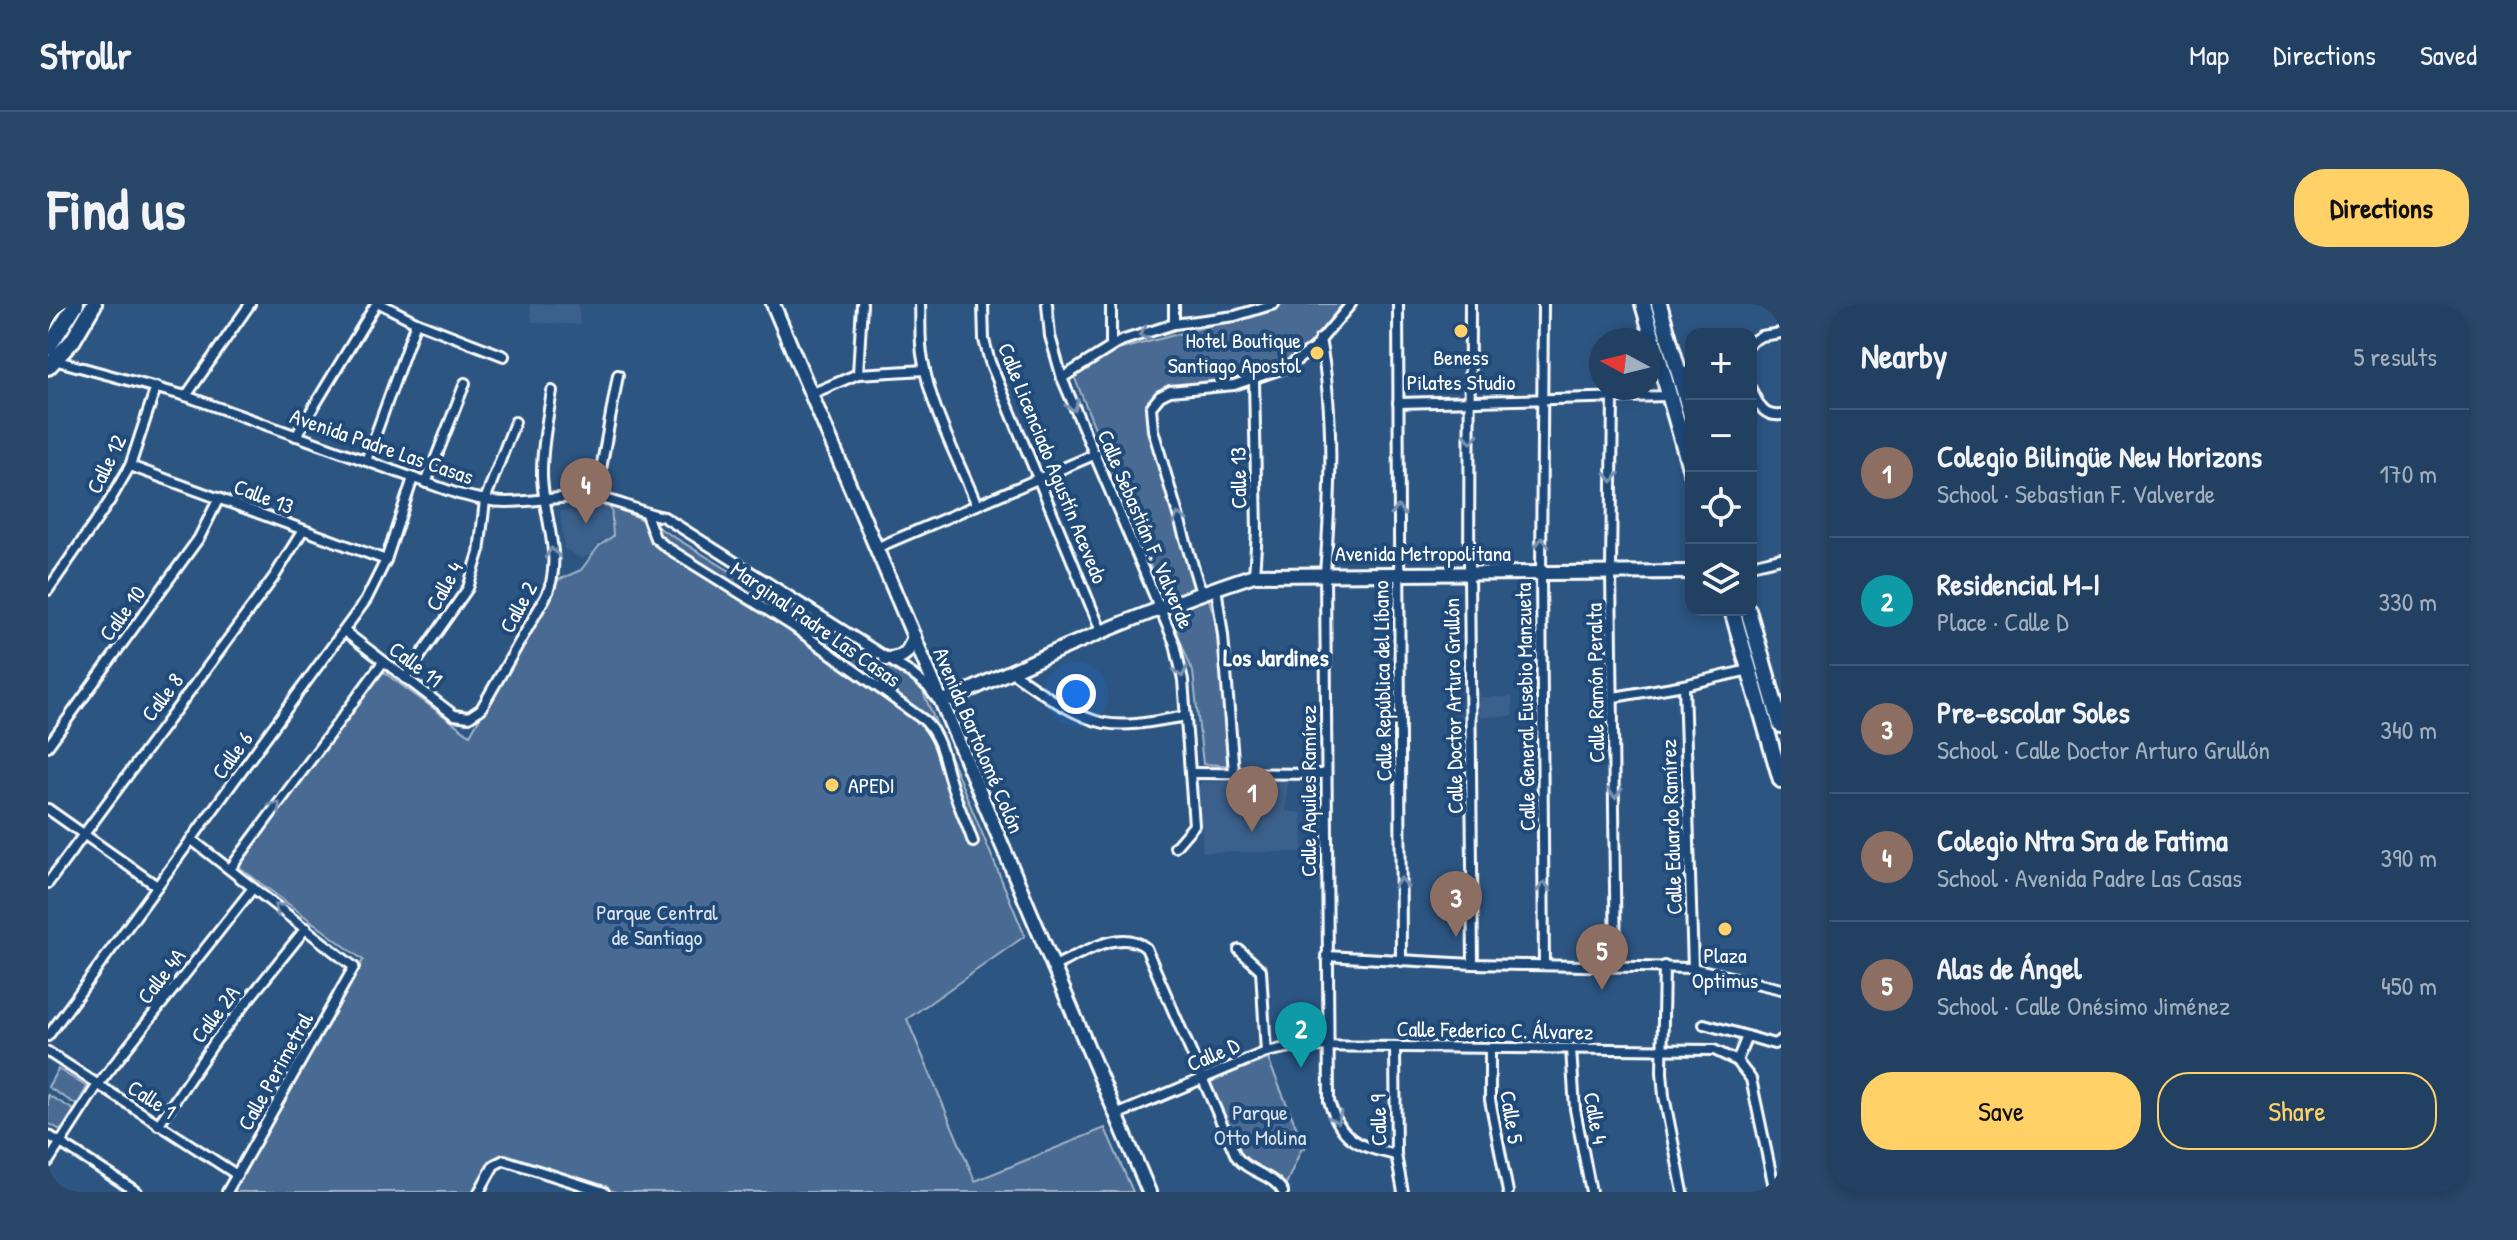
<!DOCTYPE html>
<html lang="en">
<head>
<meta charset="utf-8">
<style>
	body { margin:0; font-family:"Patrick Hand",sans-serif; background:#294768; color:#f1f3f6 }
	.controls { position:absolute; right:24px; top:24px; display:grid; overflow:hidden; border-radius:16px; box-shadow:0 4px 12px #0003 }
	.controls button { width:72px; height:72px; display:grid; place-items:center; padding:0; border:0; border-bottom:2px solid #3e5977; background:#214062; color:#f1f3f6; font:40px sans-serif }
	.compass { position:absolute; left:1541px; top:24px; width:72px; height:72px; border-radius:50%; background:#214062; box-shadow:0 4px 12px #0003; rotate:277deg }
	.you { position:absolute; left:1028px; top:390px; width:28px; height:28px; margin:-20px; border:6px solid #fff; border-radius:50%; background:#1a73e8; box-shadow:0 0 0 12px #1a73e833 }
	.badge { display:grid; place-items:center; width:52px; height:52px; border-radius:50%; background:#ffd166; color:#fff; font-size:26px; font-weight:700 }
	.pin { position:absolute; translate:-50% -66px; filter:drop-shadow(0 2px 4px #0008) }
	.pin::after { content:''; position:absolute; top:42px; width:28px; height:24px; background:inherit; clip-path:polygon(0 0,100% 0,50% 100%) }
	.list { margin:0; padding:0; list-style:none }
	h2 { display:flex; justify-content:space-between; align-items:center; height:104px; margin:0; padding:0 32px; font-size:34px }
	h2 small { font-size:26px; font-weight:400; color:#a2afbe }
	.list li { display:grid; grid-template-columns:52px 1fr auto; gap:24px; align-items:center; box-sizing:border-box; height:128px; padding:0 32px; border-top:2px solid #3e5977 }
	.list b { display:block; font-size:30px; white-space:nowrap }
	.list p { margin:0; font-size:26px; white-space:nowrap; color:#a2afbe }
	.list em { font-size:26px; font-style:normal; color:#a2afbe }
	.actions { display:flex; gap:16px; padding:24px 32px }
	.actions a { flex:1; padding:18px 0; border:2px solid #ffd166; border-radius:32px; text-align:center; font-size:28px; color:#ffd166 }
	.actions .main { background:#ffd166; color:#111 }
	.icon { flex:none; width:44px; height:44px; fill:none; stroke:currentColor; stroke-width:2; stroke-linecap:round; stroke-linejoin:round }
	.map { position:relative; flex:none; width:1733px; height:888px; overflow:hidden; border-radius:32px }
	header { display:flex; align-items:center; gap:48px; box-sizing:border-box; height:112px; padding:0 40px; background:#214062; border-bottom:2px solid #3e5977 }
	header strong { font-size:38px }
	nav { display:flex; gap:44px; margin-inline-start:auto; font-size:28px }
	.intro { display:flex; align-items:center; justify-content:space-between; box-sizing:border-box; height:192px; padding:0 48px }
	h1 { margin:0; font-size:56px }
	.button { padding:20px 36px; border-radius:32px; background:#ffd166; color:#111; font-size:28px; font-weight:700 }
	main { display:flex; gap:48px; padding:0 48px }
	aside { flex:1; background:#214062; border-radius:32px; box-shadow:0 4px 12px #0003 }
	.map>svg:first-child { display:block }
</style>
</head>
<body>
<header>
<strong>Strollr</strong>
<nav><a>Map</a><a>Directions</a><a>Saved</a></nav>
</header>
<div class="intro"><h1>Find us</h1><a class="button">Directions</a></div>
<main>
<div class="map">
<svg width="1733" height="888" viewBox="0 0 1733 888">
	<rect width="100%" height="100%" fill="#2c5582"/>
	<filter id="ink" filterUnits="userSpaceOnUse"><feTurbulence type="fractalNoise" baseFrequency=".0125" numOctaves="2"/><feDisplacementMap in="SourceGraphic" scale="16" xChannelSelector="R" yChannelSelector="G"/><feConvolveMatrix kernelMatrix="1 2 1 2 8 2 1 2 1" color-interpolation-filters="sRGB"/></filter>
	<g filter="url(#ink)">
		<g fill="#3b618b">
			<path d="M482 0H530L532 21 484 18Z"/>
			<path d="M560 200 564 232 550 239 542 251 534 255 516 244 512 208Z"/>
			<path d="M1431 393H1464L1465 412 1431 413Z"/>
			<path d="M1239 477 1238 507 1254 509 1255 548H1155L1150 482 1154 478Z"/>
		</g>
		<g fill="#486b92" stroke="#a4b5c8" stroke-width="2">
			<path d="M1232 0H1295L1241 64 1134 83 1111 92 1101 118 1168 317 1190 462 1155 460 1145 368 1026 72 1070 46 1220 6Z"/>
			<path d="M563 202 606 221 873 383 977 632 859 715 927 877 1057 824 1085 888H568L453 851 444 855 425 888H181L315 656 191 563 334 367 422 431 510 276 533 266 551 242 565 232Z"/>
			<path d="M1220 755 1257 844 1253 846 1238 880 1191 853 1160 778Z"/>
			<path d="M10 765 39 783 29 801 0 783Z"/>
			<path d="M0 791 26 806 14 827 0 819Z"/>
		</g>
		<g fill="none" stroke-linecap="round" stroke-linejoin="round">
			<defs>
				<g id="minor">
					<path d="M333 0 368 18 456 52"/>
					<path d="M872 0C873 18 871 38 875 56 883 106 910 155 929 201"/>
					<path d="M935 0 936 36 942 58 1054 329"/>
					<path d="M999 0 1002 32 1014 74 1127 340 1135 376 1146 521 1127 543"/>
					<path d="M1350 0 1353 657"/>
					<path d="M1422 0 1421 269 1425 660"/>
					<path d="M1495 0 1493 268 1496 661"/>
					<path d="M1126 20V0"/>
					<path d="M1272 35C1287 111 1283 192 1277 269L1281 797C1293 837 1310 842 1348 851"/>
					<path d="M1703 38 1713 32 1733 29"/>
					<path d="M1063 41V0"/>
					<path d="M6 56 138 92 410 190C426 194 442 198 459 198 488 198 516 191 545 193 571 196 591 209 616 213L864 370 880 383 889 395"/>
					<path d="M1631 69 1643 67"/>
					<path d="M810 70 814 0"/>
					<path d="M1014 74 1073 37 1126 20 1187 12 1226 0"/>
					<path d="M1206 76 1209 228 1206 271"/>
					<path d="M1703 85C1711 100 1714 113 1733 111"/>
					<path d="M763 90 810 70 877 66"/>
					<path d="M138 92 202 0"/>
					<path d="M1565 95 1563 267 1568 662"/>
					<path d="M1350 99 1620 92"/>
					<path d="M248 132 328 0"/>
					<path d="M318 157 368 18"/>
					<path d="M82 162 338 256"/>
					<path d="M378 179 417 79"/>
					<path d="M548 193 570 71"/>
					<path d="M598 210 607 234 618 243 743 321 877 417C894 436 895 454 902 476 908 497 918 517 925 538"/>
					<path d="M828 244 1048 150"/>
					<path d="M1703 261 1733 254"/>
					<path d="M1168 283 1175 331 1186 468"/>
					<path d="M0 286 61 198 82 162 108 83"/>
					<path d="M1153 289 1105 126 1103 103 1112 92 1122 87 1186 81 1239 63 1265 45 1303 0"/>
					<path d="M296 327 406 411 421 413 433 405 497 294C518 256 493 208 494 167 494 140 500 113 504 87"/>
					<path d="M757 331 771 312"/>
					<path d="M962 367C989 385 1023 412 1056 419 1082 424 1112 416 1138 412"/>
					<path d="M357 374 420 284 431 249 437 196 467 118"/>
					<path d="M1636 381 1645 664"/>
					<path d="M1566 393 1636 381 1701 366"/>
					<path d="M0 442 151 234 171 194"/>
					<path d="M1144 469 1278 470"/>
					<path d="M0 505 109 582"/>
					<path d="M144 536 306 663 179 888"/>
					<path d="M182 565 335 358"/>
					<path d="M0 579 226 273 255 226"/>
					<path d="M1191 646 1213 666 1218 748"/>
					<path d="M1278 652 1425 660 1645 664 1733 685"/>
					<path d="M1006 662C1032 651 1073 622 1098 644L1188 852C1200 869 1225 870 1235 888"/>
					<path d="M1616 662 1614 768 1616 792 1635 888"/>
					<path d="M1656 720 1699 732"/>
					<path d="M0 732 318 296 338 256 365 174"/>
					<path d="M1347 744 1348 851 1355 888"/>
					<path d="M1442 744V796L1460 888"/>
					<path d="M1523 745 1527 805 1543 888"/>
					<path d="M0 748 189 871"/>
					<path d="M1689 757 1699 732 1726 740 1733 736"/>
					<path d="M1068 811 1218 748 1248 742 1666 746 1689 757 1703 775 1727 888"/>
					<path d="M110 821 168 736 258 624"/>
					<path d="M0 831 89 888"/>
					<path d="M0 858 49 782 205 584"/>
					<path d="M431 888 446 861 456 856 556 888"/>
				</g>
				<g id="secondary">
					<path d="M725 0 1101 888"/>
					<path d="M838 355C856 355 861 348 866 332"/>
					<path d="M894 396 903 395C1002 348 1103 305 1206 271L1643 268"/>
				</g>
				<g id="primary">
					<path d="M1595 0 1643 167"/>
					<path d="M1611 0 1643 111"/>
					<path d="M1684 306 1733 476"/>
					<path d="M1700 306 1733 421"/>
				</g>
				<g id="trunk">
					<path d="M0 44 28 0"/>
					<path d="M0 63 25 36 46 0"/>
				</g>
			</defs>
			<use href="#minor" stroke="#fff" stroke-width="14"/>
			<use href="#secondary" stroke="#fff" stroke-width="18"/>
			<use href="#primary" stroke="#fff" stroke-width="20"/>
			<use href="#trunk" stroke="#fff" stroke-width="20"/>
			<use href="#minor" stroke="#1f4a7a" stroke-width="8"/>
			<use href="#secondary" stroke="#1f4a7a" stroke-width="12"/>
			<use href="#primary" stroke="#1f4a7a" stroke-width="14"/>
			<use href="#trunk" stroke="#1f4a7a" stroke-width="14"/>
		</g>
		<defs><path id="oneway-chevron" d="M-2-3.5L2.5 0L-2 3.5" fill="none" stroke-width="1.6" stroke-linecap="round" stroke-linejoin="round" transform="scale(2)"/></defs>
		<g stroke="#7992af">
			<use href="#oneway-chevron" transform="translate(1096 30) rotate(162)"/>
			<use href="#oneway-chevron" transform="translate(1025 102) rotate(66)"/>
			<use href="#oneway-chevron" transform="translate(1423 134) rotate(91)"/>
			<use href="#oneway-chevron" transform="translate(1564 173) rotate(91)"/>
			<use href="#oneway-chevron" transform="translate(1350 207) rotate(-90)"/>
			<use href="#oneway-chevron" transform="translate(1131 214) rotate(-106)"/>
			<use href="#oneway-chevron" transform="translate(1494 239) rotate(-89)"/>
			<use href="#oneway-chevron" transform="translate(504 249) rotate(-95)"/>
			<use href="#oneway-chevron" transform="translate(1133 368) rotate(79)"/>
			<use href="#oneway-chevron" transform="translate(1567 489) rotate(90)"/>
			<use href="#oneway-chevron" transform="translate(228 502) rotate(-53)"/>
			<use href="#oneway-chevron" transform="translate(1353 579) rotate(-90)"/>
			<use href="#oneway-chevron" transform="translate(1496 583) rotate(-90)"/>
			<use href="#oneway-chevron" transform="translate(231 604) rotate(-143)"/>
			<use href="#oneway-chevron" transform="translate(1288 814) rotate(67)"/>
		</g>
	</g>
	<g fill="#ffd166" stroke="#1f4a7a" stroke-width="3">
		<circle cx="1413" cy="27" r="8"/>
		<circle cx="1269" cy="49" r="8"/>
		<circle cx="784" cy="481" r="8"/>
		<circle cx="1677" cy="625" r="8"/>
	</g>
	<g text-anchor="middle" stroke-width="8" stroke-linejoin="round" paint-order="stroke">
		<g font-size="22" fill="#fff" stroke="#1f4a7a">
			<text x="1253" y="44" text-anchor="end">Hotel Boutique<tspan x="1253" dy="25">Santiago Apostol</tspan></text>
			<text x="1413" y="61">Beness<tspan x="1413" dy="25">Pilates Studio</tspan></text>
			<text x="800" y="489" text-anchor="start">APEDI</text>
			<text x="1677" y="659">Plaza<tspan x="1677" dy="25">Optimus</tspan></text>
		</g>
		<g font-size="22" fill="#fff" stroke="#1f4a7a">
			<text transform="translate(334 142) rotate(19)" y="8">Avenida Padre Las Casas</text>
			<text transform="translate(1005 159) rotate(68)" y="8">Calle Licenciado Agustín Acevedo</text>
			<text transform="translate(58 160) rotate(-64)" y="8">Calle 12</text>
			<text transform="translate(1190 174) rotate(-91)" y="8">Calle 13</text>
			<text transform="translate(216 192) rotate(21)" y="8">Calle 13</text>
			<text transform="translate(1098 225) rotate(67)" y="8">Calle Sebastián F. Valverde</text>
			<text x="1375" y="257">Avenida Metropolitana</text>
			<text transform="translate(396 282) rotate(-61)" y="8">Calle 4</text>
			<text transform="translate(470 303) rotate(-62)" y="8">Calle 2</text>
			<text transform="translate(74 309) rotate(-54)" y="8">Calle 10</text>
			<text transform="translate(768 320) rotate(35)" y="8">Marginal Padre Las Casas</text>
			<text transform="translate(368 360) rotate(37)" y="8">Calle 11</text>
			<text transform="translate(1334 377) rotate(-91)" y="8">Calle República del Líbano</text>
			<text transform="translate(1547 379) rotate(-91)" y="8">Calle Ramón Peralta</text>
			<text transform="translate(114 393) rotate(-53)" y="8">Calle 8</text>
			<text transform="translate(1405 402) rotate(-91)" y="8">Calle Doctor Arturo Grullón</text>
			<text transform="translate(1477 403) rotate(-91)" y="8">Calle General Eusebio Manzueta</text>
			<text transform="translate(931 436) rotate(67)" y="8">Avenida Bartolomé Colón</text>
			<text transform="translate(184 451) rotate(-54)" y="8">Calle 6</text>
			<text transform="translate(1260 487) rotate(-90)" y="8">Calle Aquiles Ramírez</text>
			<text transform="translate(1623 523) rotate(-92)" y="8">Calle Eduardo Ramírez</text>
			<text transform="translate(113 672) rotate(-52)" y="8">Calle 4A</text>
			<text transform="translate(167 710) rotate(-53)" y="8">Calle 2A</text>
			<text transform="translate(1447 726) rotate(1)" y="8">Calle Federico C. Álvarez</text>
			<text transform="translate(1165 750) rotate(-23)" y="8">Calle D</text>
			<text transform="translate(227 767) rotate(-61)" y="8">Calle Perimetral</text>
			<text transform="translate(104 795) rotate(33)" y="8">Calle 1</text>
			<text transform="translate(1464 813) rotate(81)" y="8">Calle 5</text>
			<text transform="translate(1548 814) rotate(80)" y="8">Calle 4</text>
			<text transform="translate(1330 816) rotate(-91)" y="8">Calle 9</text>
		</g>
		<g font-size="22" fill="#dae1e9" stroke="#1f4a7a">
			<text x="609" y="616">Parque Central<tspan x="609" dy="25">de Santiago</tspan></text>
			<text x="1212" y="816">Parque<tspan x="1212" dy="25">Otto Molina</tspan></text>
		</g>
		<g font-size="24" font-weight="bold" fill="#fff" stroke="#1f4a7a">
			<text x="1228" y="362">Los Jardines</text>
		</g>
	</g>
</svg>
<div class="controls">
<button>+</button>
<button>−</button>
<button><svg class="icon" aria-label="locate" viewBox="0 0 24 24"><circle cx="12" cy="12" r="6"/><path d="M12 2v4M12 18v4M2 12h4M18 12h4"/></svg></button>
<button><svg class="icon" aria-label="layers" viewBox="0 0 24 24"><path d="M12 4l9 5-9 5-9-5zM3 14l9 5 9-5"/></svg></button>
</div>
<svg class="compass" viewBox="-18 -18 36 36"><path d="M0-13l5 13h-10z" fill="#e53935"/><path d="M0 13l5-13h-10z" fill="#a2afbe"/></svg>
<div class="you"></div>
<div class="pin badge" style="left:1204px;top:528px;background:#8d6e63">1</div>
<div class="pin badge" style="left:1253px;top:764px;background:#0f9aa8">2</div>
<div class="pin badge" style="left:1408px;top:633px;background:#8d6e63">3</div>
<div class="pin badge" style="left:538px;top:220px;background:#8d6e63">4</div>
<div class="pin badge" style="left:1554px;top:686px;background:#8d6e63">5</div>
</div>
<aside>
<h2>Nearby<small>5 results</small></h2>
<ul class="list">
<li><span class="badge" style="background:#8d6e63">1</span><div><b>Colegio Bilingüe New Horizons</b><p>School · Sebastian F. Valverde</p></div><em>170 m</em></li>
<li><span class="badge" style="background:#0f9aa8">2</span><div><b>Residencial M-I</b><p>Place · Calle D</p></div><em>330 m</em></li>
<li><span class="badge" style="background:#8d6e63">3</span><div><b>Pre-escolar Soles</b><p>School · Calle Doctor Arturo Grullón</p></div><em>340 m</em></li>
<li><span class="badge" style="background:#8d6e63">4</span><div><b>Colegio Ntra Sra de Fatima</b><p>School · Avenida Padre Las Casas</p></div><em>390 m</em></li>
<li><span class="badge" style="background:#8d6e63">5</span><div><b>Alas de Ángel</b><p>School · Calle Onésimo Jiménez</p></div><em>450 m</em></li>
</ul>
<div class="actions"><a class="main">Save</a><a>Share</a></div>
</aside>
</main>
</body>
</html>
